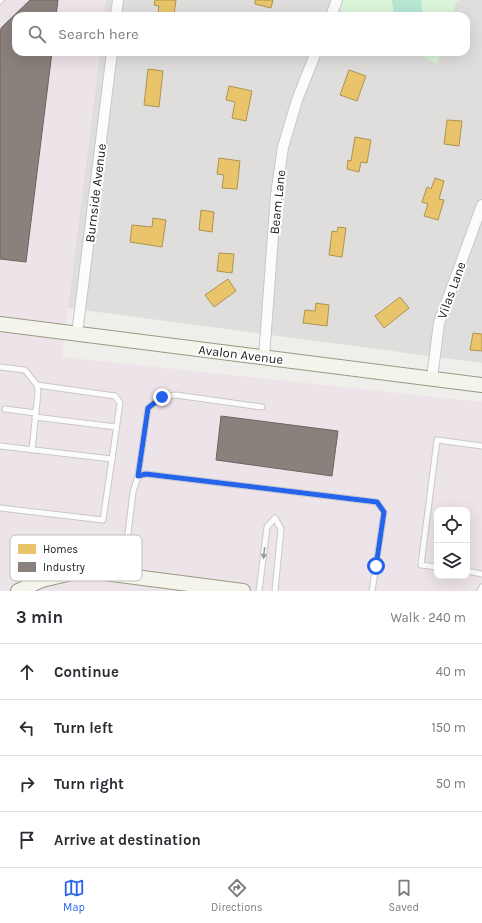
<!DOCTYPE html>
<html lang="en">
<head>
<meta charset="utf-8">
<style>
	body { margin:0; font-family:Karla,sans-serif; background:#f2f2f3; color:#2b2b33 }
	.controls { position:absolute; right:12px; bottom:12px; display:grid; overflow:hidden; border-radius:8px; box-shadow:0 4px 16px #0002 }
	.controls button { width:36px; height:36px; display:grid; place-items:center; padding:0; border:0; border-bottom:1px solid #e1e1e2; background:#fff; color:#2b2b33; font:20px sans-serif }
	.stop { position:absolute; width:12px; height:12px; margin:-9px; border:3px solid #2563eb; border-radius:50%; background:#fff }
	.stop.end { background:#2563eb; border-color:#fff; box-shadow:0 1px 4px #0008 }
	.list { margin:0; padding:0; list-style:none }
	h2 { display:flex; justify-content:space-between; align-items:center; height:52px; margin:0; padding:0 16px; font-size:17px }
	h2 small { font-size:13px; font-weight:400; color:#7c7c81 }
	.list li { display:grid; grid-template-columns:26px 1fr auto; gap:12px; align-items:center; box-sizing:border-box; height:56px; padding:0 16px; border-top:1px solid #e1e1e2 }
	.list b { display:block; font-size:15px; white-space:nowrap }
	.list em { font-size:13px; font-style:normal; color:#7c7c81 }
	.icon { flex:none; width:22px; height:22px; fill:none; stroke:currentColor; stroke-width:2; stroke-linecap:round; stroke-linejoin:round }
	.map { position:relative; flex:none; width:482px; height:591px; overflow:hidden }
	.search { position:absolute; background:#fff; box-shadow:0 4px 16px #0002; left:12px; right:12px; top:12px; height:44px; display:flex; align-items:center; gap:10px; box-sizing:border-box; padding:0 14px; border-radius:12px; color:#7c7c81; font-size:15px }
	.sheet { height:276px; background:#fff }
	nav { display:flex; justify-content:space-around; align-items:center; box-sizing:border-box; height:56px; border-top:1px solid #e1e1e2; background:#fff; font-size:11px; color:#7c7c81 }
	nav a { display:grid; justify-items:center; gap:2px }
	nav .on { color:#2563eb }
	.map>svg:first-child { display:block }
</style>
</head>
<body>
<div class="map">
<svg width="482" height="591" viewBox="0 0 482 591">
	<rect width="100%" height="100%" fill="#f0eeeb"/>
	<path fill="#dfdedc" d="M106 0H482V363L68 308 100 52H466V16H104Z"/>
	<path fill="#ede4e9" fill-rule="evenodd" d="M0 0H106L104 16H16V52H100L62 357 482 402V591H0ZM437 510H467V576H437Z"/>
	<g fill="#daf5da">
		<path d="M342 0H460L456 3 452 16H351L339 9Z"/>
		<path d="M415 52H441L437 64Z"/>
	</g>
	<path fill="#b7e6d2" d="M392 0H421L423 16H394Z"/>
	<g fill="#e9c46a" stroke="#ad9354">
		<path d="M155 0H176L174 15 158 13 159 6 154 5Z"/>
		<path d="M255 0H273L271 8 255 4Z"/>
		<path d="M148 69 163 71 159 107 144 105Z"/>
		<path d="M349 70 366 76 357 101 340 95Z"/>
		<path d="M229 86 252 91 246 121 232 118 235 102 226 100Z"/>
		<path d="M447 120 462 121 459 146 444 144Z"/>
		<path d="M355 137 371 140 367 163 361 162 359 172 347 169 348 160 351 161Z"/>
		<path d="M219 158 240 161 237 189 222 188 224 175 217 174Z"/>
		<path d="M435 178 444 181 439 199 444 200 438 220 424 216 428 204 422 202 427 187 431 189Z"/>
		<path d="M201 210 214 212 212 232 199 230Z"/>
		<path d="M153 218 166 220 162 247 130 242 132 225 152 227Z"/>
		<path d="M338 227 346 228 342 257 329 255 332 231 337 232Z"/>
		<path d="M219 253 234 254 232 273 217 271Z"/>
		<path d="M228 279 236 291 214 307 205 295Z"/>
		<path d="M400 297 409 308 384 328 375 316Z"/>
		<path d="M316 303 329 305 327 326 303 323 305 310 315 311Z"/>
		<path d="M473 333 482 334V351L470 350Z"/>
	</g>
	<g fill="#8a817c" stroke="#6b6461">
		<path d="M30 0H58L56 16H16V52H52L26 262 0 259V37L1 28Z"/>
		<path d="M221 416 338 431 332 476 216 460Z"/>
	</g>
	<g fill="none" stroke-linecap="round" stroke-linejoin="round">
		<defs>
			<g id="lane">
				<path d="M0 1 1 0"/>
				<path d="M0 367 25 370 37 385 38 392 32 450"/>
				<path d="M37 385 115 396 120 403 112 459"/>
				<path d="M5 409 36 413"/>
				<path d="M35 417 116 427"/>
				<path d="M0 446 112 459 103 520 0 508"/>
				<path d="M138 476 148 408 162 397 176 395 262 407"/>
				<path d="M437 567 421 565 437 440 482 446"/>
				<path d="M467 571 482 574"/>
				<path d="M123 575 133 492 138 476 146 474 377 502 384 512 372 591"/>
				<path d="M259 591 267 527 275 518 281 529 275 591"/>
				<path d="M480 591 482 587"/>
			</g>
			<g id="street">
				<path d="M116 16 118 0"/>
				<path d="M331 16 337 0"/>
				<path d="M77 334 112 52"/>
				<path d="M264 357 276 195 283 147 297 100 316 52"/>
				<path d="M432 378 439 323 482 205"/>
			</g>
			<g id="secondary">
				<path d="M0 324 482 385"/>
				<path d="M18 591 42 580 72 573H104L243 591"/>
			</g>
		</defs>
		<use href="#lane" stroke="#c9c8c7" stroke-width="7"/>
		<use href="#street" stroke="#c9c8c7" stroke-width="12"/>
		<use href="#secondary" stroke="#999a82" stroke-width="16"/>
		<use href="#lane" stroke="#fdfcfc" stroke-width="5"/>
		<use href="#street" stroke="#fdfcfc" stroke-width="10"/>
		<use href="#secondary" stroke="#f4f4ed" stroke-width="14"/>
	</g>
	<defs><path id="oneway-solid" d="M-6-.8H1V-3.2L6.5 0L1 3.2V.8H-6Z"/></defs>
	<use fill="#9a9a9a" href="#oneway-solid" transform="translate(264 553) rotate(97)"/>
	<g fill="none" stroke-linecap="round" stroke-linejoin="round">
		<path stroke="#2563eb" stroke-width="5" d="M162 397 148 408 138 476 146 474 377 502 384 512 376 566"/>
	</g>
	<g text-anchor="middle" stroke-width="4" stroke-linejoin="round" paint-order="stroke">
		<g font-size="13" fill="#222" stroke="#fff">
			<text transform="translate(95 193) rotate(-83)" y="5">Burnside Avenue</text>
			<text transform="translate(277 202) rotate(-84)" y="5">Beam Lane</text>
			<text transform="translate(451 290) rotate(-70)" y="5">Vilas Lane</text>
			<text transform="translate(241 354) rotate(7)" y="5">Avalon Avenue</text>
		</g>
	</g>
	<rect x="10" y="535" width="132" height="46" rx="6" fill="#fff" stroke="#bdbdbd" stroke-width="1"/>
	<rect x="18" y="544" width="18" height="10" fill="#e9c46a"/>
	<rect x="18" y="562" width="18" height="10" fill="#8a817c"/>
	<g font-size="11" fill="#222">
		<text x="43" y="553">Homes</text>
		<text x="43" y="571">Industry</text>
	</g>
</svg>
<div class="controls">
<button><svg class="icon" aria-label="locate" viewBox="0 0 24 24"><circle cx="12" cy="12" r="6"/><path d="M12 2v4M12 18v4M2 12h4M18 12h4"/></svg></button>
<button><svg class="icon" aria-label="layers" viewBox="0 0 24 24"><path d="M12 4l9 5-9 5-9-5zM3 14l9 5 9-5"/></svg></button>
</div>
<div class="stop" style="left:376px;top:566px"></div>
<div class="stop end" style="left:162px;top:397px"></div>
<div class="search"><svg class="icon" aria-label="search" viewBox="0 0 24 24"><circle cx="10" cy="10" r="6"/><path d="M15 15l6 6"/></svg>Search here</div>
</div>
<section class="sheet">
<h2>3 min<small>Walk · 240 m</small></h2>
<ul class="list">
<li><svg class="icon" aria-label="ahead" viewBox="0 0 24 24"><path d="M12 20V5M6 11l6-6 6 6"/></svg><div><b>Continue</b></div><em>40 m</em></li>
<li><svg class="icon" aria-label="left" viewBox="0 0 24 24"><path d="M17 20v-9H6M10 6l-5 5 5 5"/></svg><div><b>Turn left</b></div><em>150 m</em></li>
<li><svg class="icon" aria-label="right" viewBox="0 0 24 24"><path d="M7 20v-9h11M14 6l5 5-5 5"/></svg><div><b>Turn right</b></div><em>50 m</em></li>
<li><svg class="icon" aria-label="arrive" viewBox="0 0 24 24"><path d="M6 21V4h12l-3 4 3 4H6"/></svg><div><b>Arrive at destination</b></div></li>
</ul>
</section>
<nav>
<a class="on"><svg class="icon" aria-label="map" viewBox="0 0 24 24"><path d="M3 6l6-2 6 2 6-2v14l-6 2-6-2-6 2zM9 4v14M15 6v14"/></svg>Map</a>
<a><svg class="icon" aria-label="directions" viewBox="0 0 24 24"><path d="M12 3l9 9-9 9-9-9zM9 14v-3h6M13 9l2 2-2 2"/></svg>Directions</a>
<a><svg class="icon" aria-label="saved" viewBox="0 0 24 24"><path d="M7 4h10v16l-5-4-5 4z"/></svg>Saved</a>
</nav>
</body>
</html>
